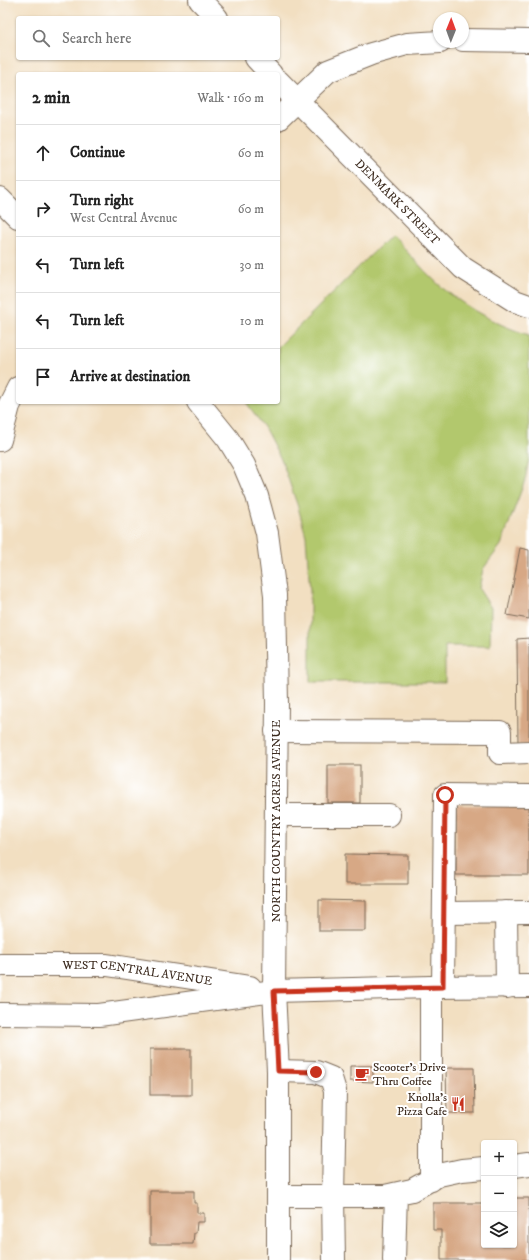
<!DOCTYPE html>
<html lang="en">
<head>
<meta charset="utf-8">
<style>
	body { margin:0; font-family:"IM FELL DW Pica",serif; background:#f2f2f2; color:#222 }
	.controls { position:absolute; right:12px; bottom:12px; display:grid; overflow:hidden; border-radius:4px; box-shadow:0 1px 3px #0004 }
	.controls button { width:36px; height:36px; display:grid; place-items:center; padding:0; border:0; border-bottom:1px solid #e0e0e0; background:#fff; color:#222; font:20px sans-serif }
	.compass { position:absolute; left:433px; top:12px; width:36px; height:36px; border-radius:50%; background:#fff; box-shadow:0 1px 3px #0004; rotate:1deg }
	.stop { position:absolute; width:12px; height:12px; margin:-9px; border:3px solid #c8321e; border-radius:50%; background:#fff }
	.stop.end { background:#c8321e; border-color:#fff; box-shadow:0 1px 4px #0008 }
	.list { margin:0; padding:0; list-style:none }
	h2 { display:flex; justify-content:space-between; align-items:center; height:52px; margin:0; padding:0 16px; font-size:17px }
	h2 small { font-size:13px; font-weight:400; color:#767676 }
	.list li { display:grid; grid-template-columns:26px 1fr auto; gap:12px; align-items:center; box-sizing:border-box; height:56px; padding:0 16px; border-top:1px solid #e0e0e0 }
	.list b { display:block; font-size:15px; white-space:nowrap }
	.list p { margin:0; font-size:13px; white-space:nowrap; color:#767676 }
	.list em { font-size:13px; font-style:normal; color:#767676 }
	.icon { flex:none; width:22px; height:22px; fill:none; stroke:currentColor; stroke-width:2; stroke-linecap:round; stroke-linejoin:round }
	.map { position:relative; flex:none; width:529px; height:1260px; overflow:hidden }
	.search { position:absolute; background:#fff; box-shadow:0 1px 3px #0004; left:16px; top:16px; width:264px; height:44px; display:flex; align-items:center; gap:10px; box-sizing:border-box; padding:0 14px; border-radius:4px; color:#767676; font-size:15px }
	.panel { position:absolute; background:#fff; box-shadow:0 1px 3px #0004; left:16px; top:72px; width:264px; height:332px; border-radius:4px }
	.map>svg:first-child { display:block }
</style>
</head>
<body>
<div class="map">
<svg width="529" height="1260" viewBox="0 0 529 1260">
	<rect width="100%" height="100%" fill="#fff"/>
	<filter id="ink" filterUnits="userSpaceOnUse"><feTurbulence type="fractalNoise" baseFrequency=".025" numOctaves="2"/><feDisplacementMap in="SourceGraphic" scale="8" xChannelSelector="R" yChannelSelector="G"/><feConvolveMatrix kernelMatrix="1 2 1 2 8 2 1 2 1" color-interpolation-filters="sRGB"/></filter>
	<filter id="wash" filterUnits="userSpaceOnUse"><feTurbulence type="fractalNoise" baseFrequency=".012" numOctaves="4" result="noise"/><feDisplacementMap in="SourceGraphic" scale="16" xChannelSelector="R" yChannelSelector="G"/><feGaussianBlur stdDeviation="0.9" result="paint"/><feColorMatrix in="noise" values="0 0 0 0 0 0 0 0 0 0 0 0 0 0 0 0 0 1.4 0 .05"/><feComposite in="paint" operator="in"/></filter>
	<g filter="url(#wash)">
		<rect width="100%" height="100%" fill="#f2dfc1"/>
		<path fill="#b2c86d" stroke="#767946" d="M391 235C409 253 426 274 445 290 470 310 499 326 529 335V458L525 480 501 545 483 569 479 589 491 608 490 646H445V682H310V591L306 536 298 507 282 461 264 427 246 402H278V347Z"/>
		<g id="blocks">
			<g fill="#d7a885">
				<path d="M520 548 529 550V619L507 615Z"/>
				<path d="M529 638V745H518L517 639Z"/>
				<rect x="328" y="765" width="32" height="38"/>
				<rect x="456" y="805" width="73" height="70"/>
				<path d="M345 854 408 855V884H345Z"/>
				<path d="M319 900 366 901V931H319Z"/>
				<rect x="150" y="1049" width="41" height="46"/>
				<path d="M350 1066H373V1082L350 1081Z"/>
				<path d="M446 1068H474L475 1113H447Z"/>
				<path d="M150 1191H194V1203H197V1213H204V1222H197L196 1233H194L193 1244H150Z"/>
				<path d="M514 1198H529V1260H441V1230H433V1203H484V1245H514Z"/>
			</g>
		</g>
	</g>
	<g filter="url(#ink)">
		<use href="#blocks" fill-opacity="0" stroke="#7b6957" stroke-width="1"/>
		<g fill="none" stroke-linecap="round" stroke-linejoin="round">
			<defs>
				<g id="minor">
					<path d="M200 0 217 18"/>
					<path d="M463 40 529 41"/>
					<path d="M256 58 271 74"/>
					<path id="s1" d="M278 81 463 268 515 301 529 306"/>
					<path d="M278 119 328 71 371 54 407 44 440 42"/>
					<path d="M0 199 18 217"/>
					<path d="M198 402 228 439 244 465 257 496 267 533 275 595 277 703 274 991 278 1071V1260"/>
					<path d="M0 440 9 406 18 388"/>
					<path d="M276 731 500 732V753L529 752"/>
					<path d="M276 815H389"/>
					<path d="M506 912 507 987"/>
					<path d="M444 913 529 912"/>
					<path d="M431 987V1180"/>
					<path d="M443 987 445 795 529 796"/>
					<path d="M278 1071 316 1072 331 1078 335 1091 333 1196 334 1260"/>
					<path d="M514 1166 529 1164"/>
					<path d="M278 1196H385L412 1190 439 1175 462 1170 484 1168"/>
					<path d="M394 1260 396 1194"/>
				</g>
				<g id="major">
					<path id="s2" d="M0 965H107L250 987"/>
					<path d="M0 1014 99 1015 274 991 431 987 529 986"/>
				</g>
			</defs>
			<use href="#minor" stroke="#7b6957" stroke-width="24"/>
			<use href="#major" stroke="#7b6957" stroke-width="24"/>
			<use href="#minor" stroke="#fff" stroke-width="22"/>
			<use href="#major" stroke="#fff" stroke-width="22"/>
		</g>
	</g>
	<g fill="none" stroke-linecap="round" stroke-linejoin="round" filter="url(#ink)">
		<path stroke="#c8321e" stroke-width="5" d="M316 1072 278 1071 274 991 443 987 445 795"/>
	</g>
	<defs>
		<symbol id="cafe-bare" viewBox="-9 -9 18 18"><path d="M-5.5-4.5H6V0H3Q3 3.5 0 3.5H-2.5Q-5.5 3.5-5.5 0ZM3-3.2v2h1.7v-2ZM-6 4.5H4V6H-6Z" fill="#c8321e" stroke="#fff" stroke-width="2.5" paint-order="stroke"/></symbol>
		<symbol id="restaurant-bare" viewBox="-9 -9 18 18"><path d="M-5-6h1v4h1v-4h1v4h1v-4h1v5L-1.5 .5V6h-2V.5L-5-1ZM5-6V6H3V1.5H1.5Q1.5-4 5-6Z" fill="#c8321e" stroke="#fff" stroke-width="2.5" paint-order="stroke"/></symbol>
	</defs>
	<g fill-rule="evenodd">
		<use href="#cafe-bare" x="352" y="1064" width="20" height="20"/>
		<use href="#restaurant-bare" x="448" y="1094" width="20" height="20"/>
	</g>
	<g text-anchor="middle" stroke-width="4" stroke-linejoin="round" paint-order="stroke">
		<g font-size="12" fill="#3b2a1e" stroke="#fff">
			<text dy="4" stroke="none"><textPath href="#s1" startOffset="170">DENMARK STREET</textPath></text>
			<text transform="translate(276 821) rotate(-90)" y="4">NORTH COUNTRY ACRES AVENUE</text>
			<text dy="4" stroke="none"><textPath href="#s2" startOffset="138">WEST CENTRAL AVENUE</textPath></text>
		</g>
		<g font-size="12" fill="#3b2a1e" stroke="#fff" text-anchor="start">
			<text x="373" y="1071">Scooter's Drive<tspan x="373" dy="14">Thru Coffee</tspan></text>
			<text x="447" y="1101" text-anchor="end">Knolla's<tspan x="447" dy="14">Pizza Cafe</tspan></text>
		</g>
	</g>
</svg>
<div class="controls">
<button>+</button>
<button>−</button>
<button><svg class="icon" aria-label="layers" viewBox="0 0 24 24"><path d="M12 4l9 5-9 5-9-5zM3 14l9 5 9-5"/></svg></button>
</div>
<svg class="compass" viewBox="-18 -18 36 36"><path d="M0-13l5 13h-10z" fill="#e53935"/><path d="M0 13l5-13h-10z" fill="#767676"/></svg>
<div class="stop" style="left:445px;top:795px"></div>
<div class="stop end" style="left:316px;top:1072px"></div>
<div class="search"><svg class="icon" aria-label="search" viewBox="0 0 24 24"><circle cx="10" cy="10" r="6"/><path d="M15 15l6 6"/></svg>Search here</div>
<section class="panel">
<h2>2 min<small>Walk · 160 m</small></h2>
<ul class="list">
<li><svg class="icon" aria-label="ahead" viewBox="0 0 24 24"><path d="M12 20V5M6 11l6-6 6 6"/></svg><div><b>Continue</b></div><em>60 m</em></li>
<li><svg class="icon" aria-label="right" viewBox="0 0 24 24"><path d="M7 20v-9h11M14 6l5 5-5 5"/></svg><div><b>Turn right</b><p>West Central Avenue</p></div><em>60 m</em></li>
<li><svg class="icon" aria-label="left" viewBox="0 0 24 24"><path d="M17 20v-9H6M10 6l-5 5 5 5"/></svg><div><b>Turn left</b></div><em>30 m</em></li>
<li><svg class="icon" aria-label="left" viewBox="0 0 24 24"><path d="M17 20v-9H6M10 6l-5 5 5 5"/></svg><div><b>Turn left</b></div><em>10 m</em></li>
<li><svg class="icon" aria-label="arrive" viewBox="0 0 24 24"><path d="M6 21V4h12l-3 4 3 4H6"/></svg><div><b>Arrive at destination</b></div></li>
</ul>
</section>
</div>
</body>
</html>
